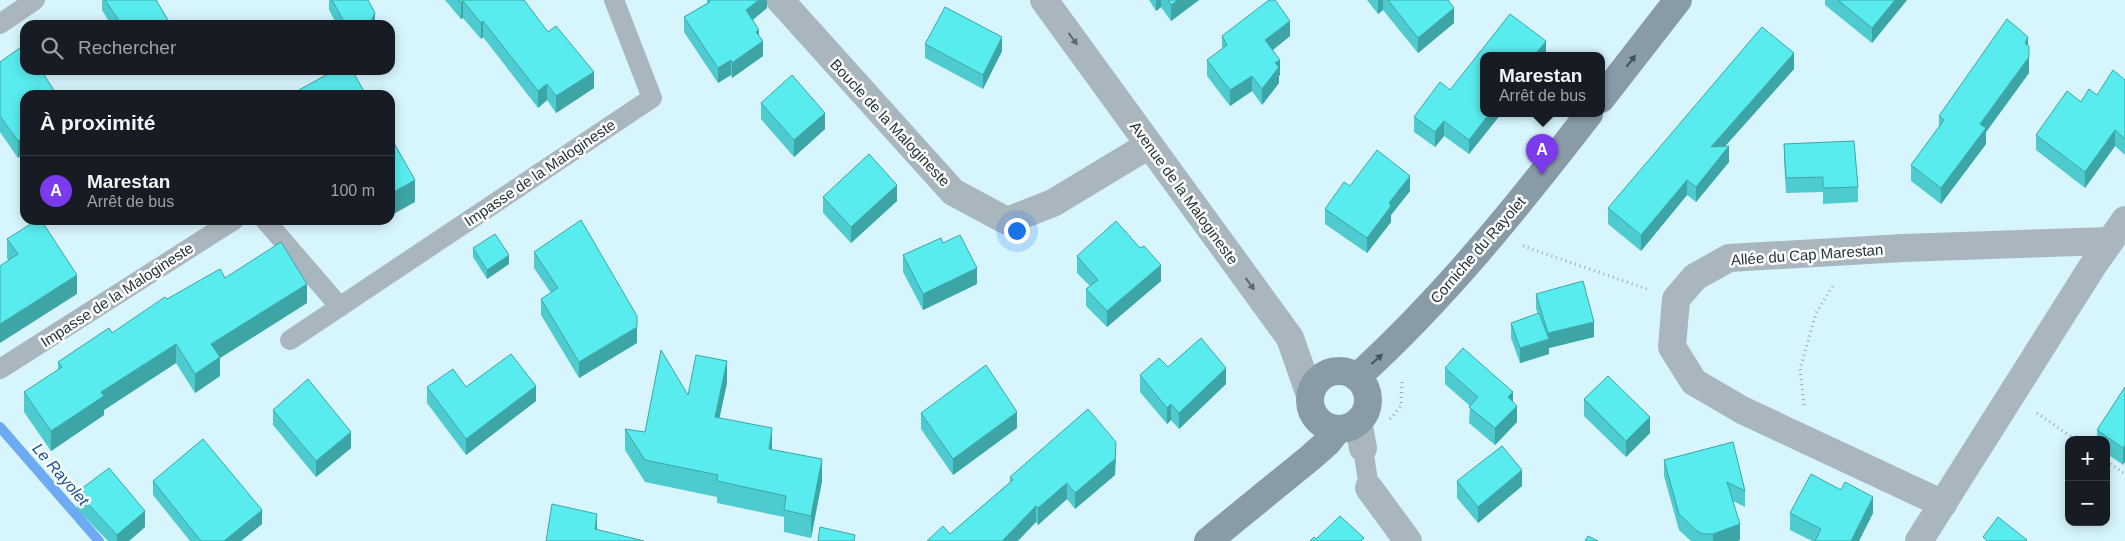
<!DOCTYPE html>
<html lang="fr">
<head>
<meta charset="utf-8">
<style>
	body { margin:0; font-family:Arial,sans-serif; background:#242831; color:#f1f3f6 }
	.controls { position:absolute; right:15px; bottom:15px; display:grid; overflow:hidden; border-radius:10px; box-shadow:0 2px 12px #0003 }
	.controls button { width:45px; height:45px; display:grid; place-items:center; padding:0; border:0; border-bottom:1px solid #363941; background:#171b24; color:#f1f3f6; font:25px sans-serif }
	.you { position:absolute; left:1016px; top:230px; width:18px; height:18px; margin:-12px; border:4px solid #fff; border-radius:50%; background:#1a73e8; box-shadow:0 0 0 8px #1a73e833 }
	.badge { display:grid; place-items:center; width:32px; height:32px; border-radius:50%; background:#7c3aed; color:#fff; font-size:16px; font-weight:700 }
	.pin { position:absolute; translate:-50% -41px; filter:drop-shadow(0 1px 2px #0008) }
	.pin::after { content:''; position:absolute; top:26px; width:18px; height:15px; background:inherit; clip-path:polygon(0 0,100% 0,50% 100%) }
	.popup { position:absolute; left:1480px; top:52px; width:125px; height:65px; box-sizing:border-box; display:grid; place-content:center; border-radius:10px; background:#171b24; filter:drop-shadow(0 1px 4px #0005); font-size:16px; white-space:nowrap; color:#9ea1a6 }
	.popup b { font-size:19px; color:#f1f3f6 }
	.popup::after { content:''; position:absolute; left:50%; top:100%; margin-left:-10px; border:10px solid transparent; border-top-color:#171b24 }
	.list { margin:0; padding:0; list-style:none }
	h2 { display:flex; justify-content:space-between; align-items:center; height:65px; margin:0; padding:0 20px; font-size:21px }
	h2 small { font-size:16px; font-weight:400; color:#9ea1a6 }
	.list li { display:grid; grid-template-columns:32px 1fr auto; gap:15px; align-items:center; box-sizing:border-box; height:70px; padding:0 20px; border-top:1px solid #363941 }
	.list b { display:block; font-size:19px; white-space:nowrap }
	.list p { margin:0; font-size:16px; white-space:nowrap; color:#9ea1a6 }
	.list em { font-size:16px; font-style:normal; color:#9ea1a6 }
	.icon { flex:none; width:28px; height:28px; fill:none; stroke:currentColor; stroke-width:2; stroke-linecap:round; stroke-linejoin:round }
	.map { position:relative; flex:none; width:2125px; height:541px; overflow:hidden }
	.search { position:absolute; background:#171b24; box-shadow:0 2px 12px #0003; left:20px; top:20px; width:375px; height:55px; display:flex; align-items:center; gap:12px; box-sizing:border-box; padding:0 18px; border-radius:15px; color:#9ea1a6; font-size:19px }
	.panel { position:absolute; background:#171b24; box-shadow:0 2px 12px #0003; left:20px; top:90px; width:375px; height:135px; border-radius:15px }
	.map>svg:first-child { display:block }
</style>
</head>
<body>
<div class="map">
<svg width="2125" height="541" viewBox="0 0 2125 541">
	<rect width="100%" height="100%" fill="#d7f5fd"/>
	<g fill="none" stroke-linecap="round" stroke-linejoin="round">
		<path stroke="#6daaf2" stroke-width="10" d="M0 427 99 541"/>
		<g stroke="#93abb2" stroke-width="3" stroke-dasharray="1 4" stroke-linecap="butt">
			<path d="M1523 246 1647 289"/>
			<path d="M1804 405 1800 369 1816 313 1834 284"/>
			<path d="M2037 413 2076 440"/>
			<path d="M1390 419 1401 406 1402 379"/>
			<path d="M2106 461 2125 474"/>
		</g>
		<g stroke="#aab6be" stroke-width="20">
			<path d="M0 24 35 0"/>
			<path d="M265 220 340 307"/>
			<path d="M290 340 652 98 614 0"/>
			<path d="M0 369 234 220"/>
			<path d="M1363 448 1369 488"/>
		</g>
		<g stroke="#aab6be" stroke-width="28">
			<path d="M780 0 953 192 1007 221 1053 203 1149 145"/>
			<path d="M1358 421 1363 448"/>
			<path d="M1369 488 1408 541"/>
			<path d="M1943 504 1742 410 1694 382 1672 347 1676 299 1695 277 1729 258 1903 248 2109 241"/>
			<path d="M1919 541 2092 267 2125 220"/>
		</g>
		<path stroke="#aab6be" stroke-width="28" d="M1044 0 1290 338 1310 395"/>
		<g stroke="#889ba7" stroke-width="28">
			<path d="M1601 99 1678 0"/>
			<circle cx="1339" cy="400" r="29"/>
			<path d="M1357 377C1444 298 1517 207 1589 114"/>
			<path d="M1208 541 1310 458 1328 442 1338 429"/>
		</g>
	</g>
	<g fill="#4dcbce">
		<path d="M102 0H156L171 25H111L102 10Z"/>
		<path d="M329 0H368L375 25H337L329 10Z"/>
		<path d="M445 0H524L548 32 594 88 556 113 547 100 538 108 483 37 481 39 463 18 461 19Z"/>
		<path d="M707 0H767V8L753 20 759 37 763 56 732 78 731 75 718 83 684 32V17L707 3Z"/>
		<path d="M1149 0H1199L1171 21 1161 7 1156 11Z"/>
		<path d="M1367 0H1448L1454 23 1418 53 1383 10 1378 14Z"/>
		<path d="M1825 0H1907L1872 43 1825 5Z"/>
		<path d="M1222 36H1290L1273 50 1280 75 1279 76V83L1262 105 1252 91 1230 106 1207 76V60L1222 49Z"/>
		<path d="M925 44 1002 51 983 89 925 58Z"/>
		<path d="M24 45 18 158 0 132V62Z"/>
		<path d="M2028 46 2029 73 1986 132V144L1941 204 1911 181V165L1939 127V116Z"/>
		<path d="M1546 55 1483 114H1501L1469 154 1444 136 1435 147 1414 132V117L1450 90Z"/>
		<path d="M1794 69 1725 146 1729 162 1696 202 1687 195 1641 251 1608 224V208Z"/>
		<path d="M2125 80V155L2115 146 2085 188 2036 150V135L2081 102 2097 95Z"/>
		<path d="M761 103 825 129 794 157 761 119Z"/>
		<path d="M1784 144 1858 187V202L1823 204V192L1786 193 1784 160Z"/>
		<path d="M1350 186 1410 191 1391 215V222L1367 253 1325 224V209Z"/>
		<path d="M823 197 897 201 851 243 823 213Z"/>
		<path d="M7 239 77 294 8 260 7 258Z"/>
		<path d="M943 243 977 284 923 310 903 272V255Z"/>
		<path d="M473 248 509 264 487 279 473 257Z"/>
		<path d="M1140 248 1161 281 1107 327 1086 306V289L1090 286 1077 273V256Z"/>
		<path d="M534 252 637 343 579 378 541 315V299L551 293 534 268Z"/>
		<path d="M225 278 307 303 220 358V376L195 393 176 363 104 410V415L51 451 24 412V392L58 370V362L112 333 167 299Z"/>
		<path d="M1536 294 1594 337 1549 348V354L1520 363 1511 338V323L1538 314 1536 309Z"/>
		<path d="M1168 367 1226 384 1179 429 1171 420 1167 424 1140 392V375Z"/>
		<path d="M1445 368 1513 402 1517 422 1495 445 1469 423 1470 406 1445 384Z"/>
		<path d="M727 383 719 418 822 481 811 538 784 532V517L717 503V497L645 482 625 450V429L645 432 688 395Z"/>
		<path d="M427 387 536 401 466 455 427 403Z"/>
		<path d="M2125 387 2123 465 2106 453V440H2097V430Z"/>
		<path d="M1584 399 1650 433 1626 457 1584 416Z"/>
		<path d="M273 410 351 448 316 477 273 425Z"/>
		<path d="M921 413 1017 428 953 475 921 429Z"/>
		<path d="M1733 442 1745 491V507L1733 501 1740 540 1737 541H1691L1679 530 1664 476V460Z"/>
		<path d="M1116 458 1115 475 1075 509 1067 499 1038 525 1036 522 950 534 1010 482V477Z"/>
		<path d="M153 481 262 524 241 541H190L153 495Z"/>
		<path d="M1457 481 1522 486 1478 523 1457 498Z"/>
		<path d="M1841 490 1873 513 1859 541H1812L1790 530V513Z"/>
		<path d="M77 492 145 527 129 541H108L77 509Z"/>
	</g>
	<g fill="#3ea5a7">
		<path d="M759 0H767V8L746 25V10Z"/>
		<path d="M1156 0H1161V7L1156 11Z"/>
		<path d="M1178 0H1199L1171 21V5Z"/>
		<path d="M1378 0H1383V10L1378 14Z"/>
		<path d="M1895 0H1907L1872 43V28Z"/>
		<path d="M463 1V18L461 19V3Z"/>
		<path d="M1454 8V23L1418 53V38Z"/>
		<path d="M375 13V25H369Z"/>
		<path d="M483 21V37L481 39V23Z"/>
		<path d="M1290 21V36L1265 56V40Z"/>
		<path d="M759 30V44L763 41V56L732 78V63L756 32Z"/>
		<path d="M1002 37V51L983 89V75Z"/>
		<path d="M2028 37V54L2025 43Z"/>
		<path d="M1546 41V55L1545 56H1534Z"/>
		<path d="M1794 53V69L1711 162V147Z"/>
		<path d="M2029 57V73L1986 132V144L1941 204V188L1980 124Z"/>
		<path d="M731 60V75L718 83V68Z"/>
		<path d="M1280 60V75L1279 76V83L1262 105V89L1275 63Z"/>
		<path d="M594 72V88L556 113V96Z"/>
		<path d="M1252 76V91L1230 106V90Z"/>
		<path d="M547 84V100L538 108V91Z"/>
		<path d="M825 113V129L794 157V140Z"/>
		<path d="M1489 114H1501L1469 154V140Z"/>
		<path d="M1444 121V136L1435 147V132Z"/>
		<path d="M2115 130V146L2085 188V172Z"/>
		<path d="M25 136V153L18 158V141Z"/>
		<path d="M1729 146V162L1696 202V187Z"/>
		<path d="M1410 176V191L1391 215V222L1367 253V238L1389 203Z"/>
		<path d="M415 180V202L390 216V194Z"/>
		<path d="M1687 180V195L1641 251V235Z"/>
		<path d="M897 185V201L851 243V227Z"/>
		<path d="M374 220H383L374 225Z"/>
		<path d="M509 255V264L487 279V270Z"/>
		<path d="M1161 265V281L1107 327V311Z"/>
		<path d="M977 268V284L923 310V294Z"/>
		<path d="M77 275V294L0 343V324Z"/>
		<path d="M307 284V303L220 358V376L195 393V374L211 344Z"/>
		<path d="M1594 322V337L1549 348V354L1520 363V348L1548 340V333Z"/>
		<path d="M637 327V343L579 378V362Z"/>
		<path d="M176 344V363L104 410V415L51 451V431L101 392Z"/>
		<path d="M727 361V383L715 439V417Z"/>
		<path d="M1226 368V384L1179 429V413Z"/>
		<path d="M536 386V401L466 455V439Z"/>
		<path d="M1513 392V408L1508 397Z"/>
		<path d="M1171 404V420L1167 424V408Z"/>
		<path d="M1517 406V422L1495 445V428Z"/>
		<path d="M1017 412V428L953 475V459Z"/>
		<path d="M1650 417V433L1626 457V441Z"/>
		<path d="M772 428V450L769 449Z"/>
		<path d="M351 432V448L316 477V461Z"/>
		<path d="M1116 442 1115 475 1075 509V493Z"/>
		<path d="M2125 445V462L2123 465V448Z"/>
		<path d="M822 459V481L811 538V516Z"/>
		<path d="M1522 470V486L1478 523V507Z"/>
		<path d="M1067 483V499L1038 525V508Z"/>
		<path d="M1873 497V513L1859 541H1851Z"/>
		<path d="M1036 506V522L1018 541H1002Z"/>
		<path d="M262 510V524L241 541H224Z"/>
		<path d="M145 511V527L129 541H117V535Z"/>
		<path d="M597 514V536L595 529Z"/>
		<path d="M1740 524V540L1737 541H1713V534Z"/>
	</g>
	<g fill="#59ecef" stroke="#3ea5a7">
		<path d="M105 0H156L171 25H122Z"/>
		<path d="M332 0H368L375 13 369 25H346Z"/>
		<path d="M458 0H524L548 32 556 26 594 72 556 96 547 84 538 91 483 21 481 23 463 1 461 3Z"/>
		<path d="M709 0H759L746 10 759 30 756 32 763 41 732 63 731 60 718 68 684 17 710 2Z"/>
		<path d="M1168 0H1178L1171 5Z"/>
		<path d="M1269 0H1275L1290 21 1265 40 1280 60 1275 63 1279 67 1262 89 1252 76 1230 90 1207 60 1227 45 1222 36Z"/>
		<path d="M1388 0H1448L1454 8 1418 38Z"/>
		<path d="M1838 0H1895L1872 28Z"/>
		<path d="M945 7 1002 37 983 75 925 44Z"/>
		<path d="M1510 14 1546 41 1534 56H1483V114H1489L1469 140 1444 121 1435 132 1414 117 1440 82 1450 90Z"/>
		<path d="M2007 19 2028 37 2025 43 2029 46V57L1980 124 1986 128 1941 188 1911 165 1944 120 1939 116Z"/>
		<path d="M1762 27 1794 53 1711 147 1729 146 1696 187 1687 180 1641 235 1608 208Z"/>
		<path d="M24 45 25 46V70H41L57 95H25V136L18 141 0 116V62Z"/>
		<path d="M335 70H352L366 95H303L299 90Z"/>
		<path d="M2113 70 2125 80V139L2115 130 2085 172 2036 135 2067 91 2081 102 2089 89 2097 95Z"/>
		<path d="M792 75 825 113 794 140 761 103Z"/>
		<path d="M390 136 415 180 390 194Z"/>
		<path d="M1854 141 1858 187 1823 188V177L1786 178 1784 144Z"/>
		<path d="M1377 150 1410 176 1389 203 1391 206 1367 238 1325 209 1344 182 1350 186Z"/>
		<path d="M869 154 897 185 851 227 823 197Z"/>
		<path d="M37 220H41L77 275 0 324V266L18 254 7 239Z"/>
		<path d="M581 220 637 316V327L579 362 541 299 558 288 534 252Z"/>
		<path d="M1116 221 1140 248 1144 246 1161 265 1107 311 1086 289 1098 280 1077 256Z"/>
		<path d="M495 234 509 255 487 270 473 248Z"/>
		<path d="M960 235 977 268 923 294 903 255 941 238 943 243Z"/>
		<path d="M281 242 307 284 211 344 220 357 195 374 176 344 101 392 104 396 51 431 24 392 62 367 58 362 109 328 112 333 165 297 167 299 220 269 225 278Z"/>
		<path d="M1583 281 1594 322 1548 333 1536 294Z"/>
		<path d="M1539 313 1549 339 1520 348 1511 323Z"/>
		<path d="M1201 338 1226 368 1179 413 1171 404 1167 408 1140 375 1159 358 1168 367Z"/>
		<path d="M1463 348 1513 392 1508 397 1517 406 1495 428 1469 407 1478 397 1445 368Z"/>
		<path d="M661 350 688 395 696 355 727 361 715 417 772 428 769 449 822 459 811 516 784 510 786 496 717 481 718 475 645 460 625 429 645 432Z"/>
		<path d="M511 354 536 386 466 439 427 387 453 369 466 387Z"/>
		<path d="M986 365 1017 412 953 459 921 413Z"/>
		<path d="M1608 376 1650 417 1626 441 1584 399Z"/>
		<path d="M308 379 351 432 316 461 273 410Z"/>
		<path d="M2125 387V445L2123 448 2097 430Z"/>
		<path d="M1088 409 1116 442 1115 459 1075 493 1067 483 1038 508 1036 506 1002 541H927L943 526 950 534 1013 480 1010 477Z"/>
		<path d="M203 439 262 510 224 541H201L153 481Z"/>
		<path d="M1733 442 1745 491 1727 482 1740 524 1713 534H1703L1697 531 1679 514 1664 460Z"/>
		<path d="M1502 446 1522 470 1478 507 1457 481Z"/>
		<path d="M109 468 145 511 117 535 77 492Z"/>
		<path d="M1811 474 1841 490 1845 482 1873 497 1851 541H1815L1821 529 1790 513Z"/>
		<path d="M552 504 597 514 595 529 644 541H546Z"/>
		<path d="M1340 516 1364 538 1361 541H1310L1314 537 1316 539Z"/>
		<path d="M1998 517 2027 540 2026 541H1987L1983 537Z"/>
		<path d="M820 527 855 535 854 541H818Z"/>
		<path d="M1588 536 1598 541H1585Z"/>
	</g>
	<defs><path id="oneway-solid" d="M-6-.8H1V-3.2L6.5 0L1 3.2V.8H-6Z" transform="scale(1.25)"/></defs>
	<g fill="#5b696e">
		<use href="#oneway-solid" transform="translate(1073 39) rotate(54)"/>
		<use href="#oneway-solid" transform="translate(1250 284) rotate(54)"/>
	</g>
	<g fill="#43545a">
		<use href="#oneway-solid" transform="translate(1631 61) rotate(-52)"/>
		<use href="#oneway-solid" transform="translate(1377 359) rotate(-42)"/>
	</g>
	<g text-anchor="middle" stroke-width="5" stroke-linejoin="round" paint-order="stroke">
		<g font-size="15" fill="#263539" stroke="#fcfcfc">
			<text transform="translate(890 123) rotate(47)" y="5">Boucle de la Malogineste</text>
			<text transform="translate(540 173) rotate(-34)" y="5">Impasse de la Malogineste</text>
			<text transform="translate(1184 193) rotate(54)" y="5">Avenue de la Malogineste</text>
			<text transform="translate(1478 250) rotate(-49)" y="5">Corniche du Rayolet</text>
			<text transform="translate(1807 255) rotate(-4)" y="5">Allée du Cap Marestan</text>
			<text transform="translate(117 295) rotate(-33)" y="5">Impasse de la Malogineste</text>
		</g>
		<g font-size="16" font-style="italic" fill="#155393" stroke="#fcfcfc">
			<text transform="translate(61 474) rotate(49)" y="6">Le Rayolet</text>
		</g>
	</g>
</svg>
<div class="controls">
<button>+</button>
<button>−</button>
</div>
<div class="you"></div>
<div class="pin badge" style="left:1542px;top:175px">A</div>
<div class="popup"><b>Marestan</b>Arrêt de bus</div>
<div class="search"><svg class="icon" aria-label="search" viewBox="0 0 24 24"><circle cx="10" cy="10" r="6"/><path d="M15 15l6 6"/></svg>Rechercher</div>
<section class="panel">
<h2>À proximité<small></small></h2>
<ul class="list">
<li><span class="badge">A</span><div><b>Marestan</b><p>Arrêt de bus</p></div><em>100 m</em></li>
</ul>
</section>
</div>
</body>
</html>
